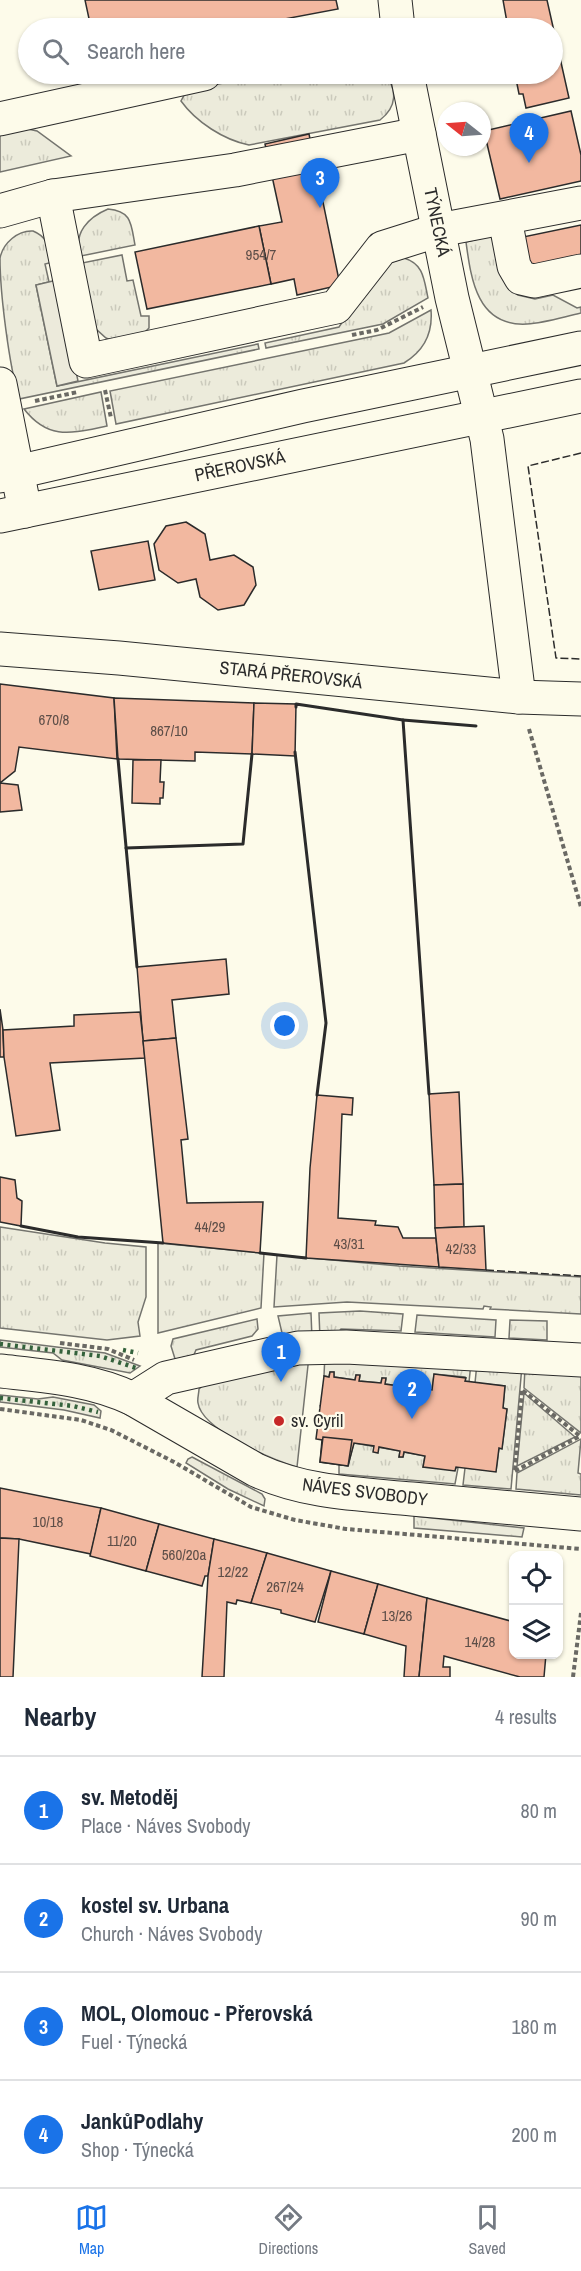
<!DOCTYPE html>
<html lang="en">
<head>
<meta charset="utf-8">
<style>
	body { margin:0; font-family:"Archivo Narrow",sans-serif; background:#f6f6f7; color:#1f2937 }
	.controls { position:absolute; right:18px; bottom:18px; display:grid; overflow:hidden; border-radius:12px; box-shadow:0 2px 4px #0004 }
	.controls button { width:54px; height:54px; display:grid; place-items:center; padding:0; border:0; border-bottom:2px solid #e0e1e3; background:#fff; color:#1f2937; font:30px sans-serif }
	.compass { position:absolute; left:437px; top:102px; width:54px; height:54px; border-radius:50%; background:#fff; box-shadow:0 2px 4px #0004; rotate:287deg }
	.you { position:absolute; left:285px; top:1026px; width:21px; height:21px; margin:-15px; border:4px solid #fff; border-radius:50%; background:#1a73e8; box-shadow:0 0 0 9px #1a73e833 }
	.badge { display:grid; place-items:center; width:39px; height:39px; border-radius:50%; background:#1a73e8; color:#fff; font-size:20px; font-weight:700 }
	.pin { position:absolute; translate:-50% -50px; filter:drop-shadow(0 2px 3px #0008) }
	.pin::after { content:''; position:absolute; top:32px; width:21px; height:18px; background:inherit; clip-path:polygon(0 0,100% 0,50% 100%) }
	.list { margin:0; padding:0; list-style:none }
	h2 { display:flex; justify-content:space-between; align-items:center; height:78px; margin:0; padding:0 24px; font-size:26px }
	h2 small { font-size:20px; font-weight:400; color:#747a83 }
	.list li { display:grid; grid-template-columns:39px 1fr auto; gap:18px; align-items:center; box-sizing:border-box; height:108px; padding:0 24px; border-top:2px solid #e0e1e3 }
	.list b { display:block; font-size:22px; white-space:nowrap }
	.list p { margin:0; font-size:20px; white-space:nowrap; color:#747a83 }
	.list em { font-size:20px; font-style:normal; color:#747a83 }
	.icon { flex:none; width:33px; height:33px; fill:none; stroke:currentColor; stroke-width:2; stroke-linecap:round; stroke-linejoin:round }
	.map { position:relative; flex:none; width:581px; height:1677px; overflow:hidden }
	.search { position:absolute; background:#fff; box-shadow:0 2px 4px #0004; left:18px; right:18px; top:18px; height:66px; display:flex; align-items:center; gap:15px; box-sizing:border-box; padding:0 21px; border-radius:33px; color:#747a83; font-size:22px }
	.sheet { height:510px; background:#fff }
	nav { display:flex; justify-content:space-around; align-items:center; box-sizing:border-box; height:84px; border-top:2px solid #e0e1e3; background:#fff; font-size:16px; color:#747a83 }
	nav a { display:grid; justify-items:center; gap:3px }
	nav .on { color:#1a73e8 }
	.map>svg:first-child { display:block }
</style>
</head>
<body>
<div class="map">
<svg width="581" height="1677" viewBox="0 0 581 1677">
	<defs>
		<pattern id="grass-tufts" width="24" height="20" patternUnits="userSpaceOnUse" patternTransform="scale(1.5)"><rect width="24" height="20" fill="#ecebdb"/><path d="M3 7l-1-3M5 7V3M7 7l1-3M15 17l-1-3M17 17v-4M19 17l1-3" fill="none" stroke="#cbcabc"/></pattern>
	</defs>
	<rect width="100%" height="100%" fill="#fdfbea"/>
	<g fill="url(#grass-tufts)" stroke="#74746e" stroke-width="1.5">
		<path d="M270 74H384C398 89 397 107 380 120L249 145C224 140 196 122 181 101L187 90Z"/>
		<path d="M28 129 37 131 71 156 0 172V133Z"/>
		<path d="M108 209C132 211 131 224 135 245L81 256C72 233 89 217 108 209Z"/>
		<path d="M33 231C48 237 49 248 53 262L45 264 49 282 36 285 57 386 258 344 259 349 19 399C9 364 0 294 0 258 3 243 18 230 33 231Z"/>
		<path d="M494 235 511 290 518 295 535 299 553 295 577 308 581 307V313C563 317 544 323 527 324 477 327 471 279 466 242Z"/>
		<path d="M122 255 127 281 133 280 141 316H149V328L143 334 113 341 106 338 96 329 82 263Z"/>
		<path d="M404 258C424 264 424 280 428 298L383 324 266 348 265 343 339 327 380 266Z"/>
		<path d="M431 310C433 334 424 351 404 363L116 424 110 391 389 333Z"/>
		<path d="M101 392 107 426C72 433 49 441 24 409Z"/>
		<path d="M0 1227 105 1243 146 1247V1297L138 1322 140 1336 107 1340 0 1328Z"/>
		<path d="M158 1243 264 1253 261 1308 158 1333Z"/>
		<path d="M277 1255 399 1266 581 1277V1314L490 1309 491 1307 484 1306 483 1309 347 1302 274 1307Z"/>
		<path d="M360 1311 403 1314 401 1331 341 1329 337 1334 320 1339 319 1313Z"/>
		<path d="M311 1313 312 1339 286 1338 282 1333 278 1316Z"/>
		<path d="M417 1315 496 1320 495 1337 415 1332Z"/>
		<path d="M257 1319 258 1329 252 1336 196 1350 193 1357 176 1362 171 1346 173 1339Z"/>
		<path d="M510 1320 547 1321V1340L509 1338Z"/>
		<path d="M0 1340 105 1353 140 1366 130 1373 62 1360 53 1353 0 1347Z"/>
		<path d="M325 1354 471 1363 469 1382 465 1381V1377L434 1374 432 1390 411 1387V1382L407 1381 406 1387 385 1384 386 1379 382 1378 381 1383 359 1381 360 1376 356 1375 355 1380 334 1377V1372H330L329 1377 324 1376Z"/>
		<path d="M309 1356 297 1467C273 1460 202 1430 198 1403 197 1399 199 1393 199 1389L215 1374Z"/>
		<path d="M477 1363 522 1366 511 1489 463 1485 465 1468 496 1471 499 1448H502L507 1409 503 1408 505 1386 475 1383Z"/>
		<path d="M525 1367 581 1370V1433L524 1388Z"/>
		<path d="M524 1393 575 1437 517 1466Z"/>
		<path d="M0 1395 38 1399 53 1397 94 1405 101 1411 100 1418 64 1410 0 1402Z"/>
		<path d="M581 1439 578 1473 581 1474V1495L516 1489 517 1473Z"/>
		<path d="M354 1443 400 1451 399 1457H403L404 1452 425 1456 423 1467 458 1468 455 1484 339 1474V1465H348Z"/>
		<path d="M192 1457 262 1494 265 1499 264 1506 228 1489 186 1463 188 1459Z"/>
		<path d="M414 1516 524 1528 522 1537 414 1528Z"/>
	</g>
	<path fill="#eceadb" stroke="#74746e" stroke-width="1.5" d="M57 280 78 381 57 386 36 285Z"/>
	<g fill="#f2b8a0" stroke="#2b2b2b" stroke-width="1.5">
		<path d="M85 0H336L338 9 236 28H91Z"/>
		<path d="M503 0H547L569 98 526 108 523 94H519L516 79 519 78 518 74H552V28H508Z"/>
		<path d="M571 111 581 155V181L500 199 484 131Z"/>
		<path d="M309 134 340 285 297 295 294 279 271 284 259 226 282 222 265 144Z"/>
		<path d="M581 225V256L529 267 523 237Z"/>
		<path d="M259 226 271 284 147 309 135 252Z"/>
		<path d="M186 522 205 534 210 560 234 555 253 567 256 585 244 605 218 610 200 597 196 579 178 583 159 570 154 544 166 526Z"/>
		<path d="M148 541 155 580 99 590 91 551Z"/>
		<path d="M0 684 114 698 117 759 19 747 15 771 0 783Z"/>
		<path d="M114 698 254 703 252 754 195 752V761L118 759Z"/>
		<path d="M254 703 296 704 295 756 252 754Z"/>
		<path d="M133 760H161L160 782H164L163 798H160V804L132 803Z"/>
		<path d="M0 783 18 785 22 810 0 812Z"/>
		<path d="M226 959 229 994 172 1000 176 1038 143 1041 137 967Z"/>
		<path d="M0 1009 3 1030 4 1057H0Z"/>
		<path d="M140 1012 145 1058 50 1063 60 1130 16 1136 4 1057 3 1030 74 1026V1015Z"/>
		<path d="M176 1038 188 1139 181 1140 187 1203 263 1202 260 1253 163 1243 143 1041Z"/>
		<path d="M459 1092 463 1184 434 1185 429 1094Z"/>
		<path d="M317 1095 353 1098 352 1115 342 1114 338 1218 376 1221 375 1225 398 1227 403 1238H436L439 1267 306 1258 310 1168Z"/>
		<path d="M0 1177 15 1180 17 1198 22 1201 21 1226 0 1222Z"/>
		<path d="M463 1184 464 1227 435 1228 434 1185Z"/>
		<path d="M484 1226 486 1270 439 1267 435 1228Z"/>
		<path d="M330 1372H334V1377L355 1380 356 1375H360L359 1381 381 1383 382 1378H386L385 1384 406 1387 407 1381 412 1382 411 1387 432 1390 434 1374 466 1378 465 1381 505 1386 503 1408 507 1409 502 1449 499 1448 496 1472 456 1467 455 1471 423 1467 425 1456 404 1452 403 1457H399L400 1451 379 1447 378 1453 373 1452 374 1446 354 1443 348 1466 320 1462 322 1440 316 1439 324 1376 329 1377Z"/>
		<path d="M323 1437 352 1440 348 1466 320 1462Z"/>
		<path d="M0 1488 101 1508 91 1554 19 1539 0 1538Z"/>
		<path d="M101 1508 159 1524 146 1571 90 1556Z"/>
		<path d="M159 1524 214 1539 208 1576H205L202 1586 146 1571Z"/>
		<path d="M0 1538 19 1539 13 1677H0Z"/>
		<path d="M214 1539 267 1553 251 1603 237 1600 236 1604 227 1602 224 1677H202L208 1576Z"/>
		<path d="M267 1553 331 1571 315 1622 281 1613V1610L251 1603Z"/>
		<path d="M331 1571 378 1584 364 1634 318 1622Z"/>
		<path d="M378 1584 427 1598 419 1677H404L406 1646 364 1634Z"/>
		<path d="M427 1598 514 1622V1654H546L544 1677H520L444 1656 443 1667H450V1677H419Z"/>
	</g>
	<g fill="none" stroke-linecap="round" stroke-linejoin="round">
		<defs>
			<g id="minor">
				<path d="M395 0 398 28"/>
				<path d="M407 74 452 298 487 439 519 697"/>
				<path d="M0 119 204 74"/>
				<path d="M53 196 86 361 336 307 382 248 439 230 581 203"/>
				<path d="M0 211 53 196 235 170 419 134"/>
				<path d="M505 219 514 266 521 278 534 281 581 271"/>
				<path d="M0 384 25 511"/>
				<path d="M0 649 119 658 519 697 581 699"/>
				<path d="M0 1371C45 1376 92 1379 133 1399L256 1470C305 1493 359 1494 412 1499 469 1504 525 1509 581 1514"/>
				<path d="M133 1399 166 1378 298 1348 346 1347 581 1360"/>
			</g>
			<g id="major">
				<path d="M0 476 303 406 581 348"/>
				<path d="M0 516 581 396"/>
			</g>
		</defs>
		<use href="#minor" stroke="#2b2b2b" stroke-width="35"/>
		<use href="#major" stroke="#2b2b2b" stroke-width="35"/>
		<g stroke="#6a6964" stroke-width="4" stroke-dasharray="4.5 3" stroke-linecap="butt">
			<path d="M352 335 377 330 423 307"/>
			<path d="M105 390 111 418"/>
			<path d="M35 401 78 392"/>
			<path d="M529 729 581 907"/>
			<path d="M60 1343 108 1349 134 1360"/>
			<path d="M319 1407H320"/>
			<path d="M0 1409 81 1420 111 1430 174 1462 251 1507 295 1520 346 1529 581 1549"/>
			<path d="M515 1470 522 1390"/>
			<path d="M515 1471 580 1436 522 1390"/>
			<path d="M573 1677 581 1613"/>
		</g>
		<use href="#minor" stroke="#fdfbea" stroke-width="33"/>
		<use href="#major" stroke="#fdfbea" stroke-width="33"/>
		<g stroke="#34623c" stroke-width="4.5" stroke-dasharray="3 4.5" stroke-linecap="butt">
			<path d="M0 1344 100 1356 136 1368"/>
			<path d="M123 1350 138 1353"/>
			<path d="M0 1398 73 1406 98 1412"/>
		</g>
		<g stroke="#2b2b2b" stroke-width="1.5" stroke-dasharray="8 3" stroke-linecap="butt">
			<path d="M581 453 528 466 556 658 581 659"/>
			<path d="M486 1270 581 1276"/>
		</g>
		<g stroke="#2b2b2b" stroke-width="3">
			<path d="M296 707V704L403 720"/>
			<path d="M295 752 326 1023 317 1095"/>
			<path d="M118 759 137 967"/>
			<path d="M126 848 243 844 252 754"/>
			<path d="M429 1094 403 720 476 726"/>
			<path d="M21 1226 78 1237 163 1243"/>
			<path d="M260 1253 306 1258"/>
		</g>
	</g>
	<circle fill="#c62828" stroke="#fdfbea" stroke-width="2" cx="279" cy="1421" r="6"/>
	<g text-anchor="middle" stroke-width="4.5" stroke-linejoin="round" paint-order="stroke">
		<g font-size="15" fill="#5d4e48">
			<text x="261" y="260">954/7</text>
			<text x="54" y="725">670/8</text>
			<text x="169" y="736">867/10</text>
			<text x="210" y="1232">44/29</text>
			<text x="349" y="1249">43/31</text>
			<text x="461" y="1254">42/33</text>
			<text x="48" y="1527">10/18</text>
			<text x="122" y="1546">11/20</text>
			<text x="184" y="1560">560/20a</text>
			<text x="233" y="1577">12/22</text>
			<text x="285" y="1592">267/24</text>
			<text x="397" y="1621">13/26</text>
			<text x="480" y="1647">14/28</text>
		</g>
		<g font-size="18" fill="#2b2b2b" stroke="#fdfbea">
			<text transform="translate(437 222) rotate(78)" y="6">TÝNECKÁ</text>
			<text transform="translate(240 466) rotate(-12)" y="6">PŘEROVSKÁ</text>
			<text transform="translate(291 675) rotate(6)" y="6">STARÁ PŘEROVSKÁ</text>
			<text transform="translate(365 1492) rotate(7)" y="6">NÁVES SVOBODY</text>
		</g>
		<g font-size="18" fill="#2b2b2b" stroke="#fdfbea" text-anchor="start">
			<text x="291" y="1427">sv. Cyril</text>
		</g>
	</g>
</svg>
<div class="controls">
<button><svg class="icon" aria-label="locate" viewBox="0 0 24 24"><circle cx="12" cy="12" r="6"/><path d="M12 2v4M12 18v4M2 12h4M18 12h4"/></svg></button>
<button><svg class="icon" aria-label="layers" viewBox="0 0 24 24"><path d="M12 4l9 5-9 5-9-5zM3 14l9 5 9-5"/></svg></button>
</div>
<svg class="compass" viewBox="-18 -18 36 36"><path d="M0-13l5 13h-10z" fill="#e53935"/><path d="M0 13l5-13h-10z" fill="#747a83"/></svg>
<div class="you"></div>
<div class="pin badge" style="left:281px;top:1382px">1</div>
<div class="pin badge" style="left:412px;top:1419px">2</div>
<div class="pin badge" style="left:320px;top:208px">3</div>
<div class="pin badge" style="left:529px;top:163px">4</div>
<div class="search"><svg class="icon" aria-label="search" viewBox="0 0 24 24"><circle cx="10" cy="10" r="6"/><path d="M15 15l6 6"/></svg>Search here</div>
</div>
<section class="sheet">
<h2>Nearby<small>4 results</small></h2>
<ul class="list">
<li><span class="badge">1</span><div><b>sv. Metoděj</b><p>Place · Náves Svobody</p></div><em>80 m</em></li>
<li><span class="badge">2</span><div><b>kostel sv. Urbana</b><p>Church · Náves Svobody</p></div><em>90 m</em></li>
<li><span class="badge">3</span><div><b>MOL, Olomouc - Přerovská</b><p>Fuel · Týnecká</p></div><em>180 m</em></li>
<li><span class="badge">4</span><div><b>JankůPodlahy</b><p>Shop · Týnecká</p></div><em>200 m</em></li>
</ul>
</section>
<nav>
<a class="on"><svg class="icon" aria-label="map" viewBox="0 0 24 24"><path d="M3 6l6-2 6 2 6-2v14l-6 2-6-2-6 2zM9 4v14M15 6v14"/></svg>Map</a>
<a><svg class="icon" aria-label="directions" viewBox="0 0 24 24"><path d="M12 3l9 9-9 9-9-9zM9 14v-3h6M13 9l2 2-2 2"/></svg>Directions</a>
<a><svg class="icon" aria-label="saved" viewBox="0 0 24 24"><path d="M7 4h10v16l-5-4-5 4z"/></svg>Saved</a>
</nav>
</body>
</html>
